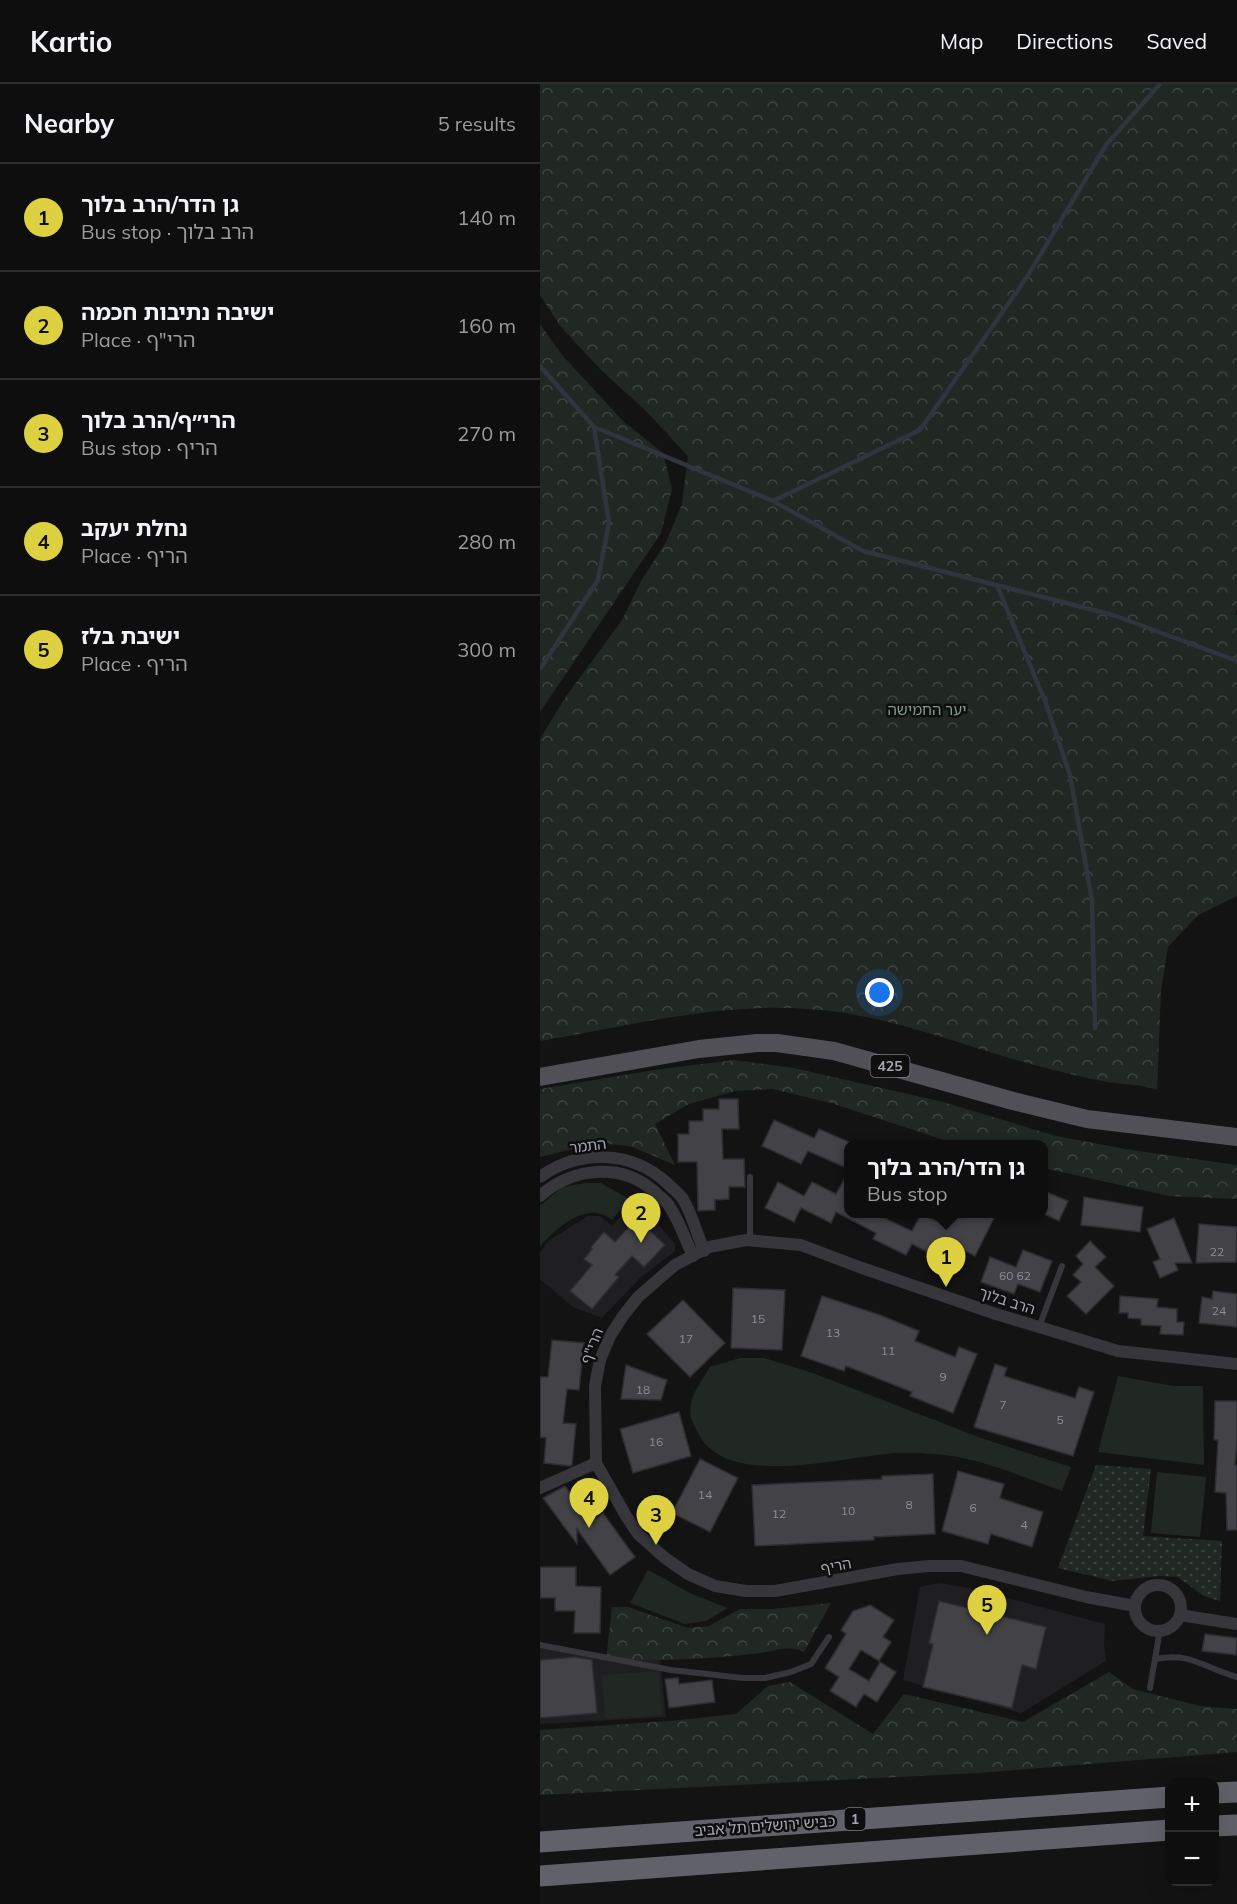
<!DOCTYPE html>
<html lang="en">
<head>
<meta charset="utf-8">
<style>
	body { margin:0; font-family:Mulish,"Noto Sans Hebrew",sans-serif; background:#1c1c1d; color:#f1f3f6 }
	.controls { position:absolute; right:18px; bottom:18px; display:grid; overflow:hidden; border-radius:12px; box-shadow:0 6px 24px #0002 }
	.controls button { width:54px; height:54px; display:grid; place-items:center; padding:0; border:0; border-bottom:2px solid #2e2e2f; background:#0e0e0f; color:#f1f3f6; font:30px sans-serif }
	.you { position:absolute; left:340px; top:909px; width:21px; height:21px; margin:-15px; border:4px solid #fff; border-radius:50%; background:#1a73e8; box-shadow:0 0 0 9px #1a73e833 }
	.badge { display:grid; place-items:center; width:39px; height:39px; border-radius:50%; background:#ddd141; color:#111; font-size:20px; font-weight:700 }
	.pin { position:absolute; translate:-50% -50px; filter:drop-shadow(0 2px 3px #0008) }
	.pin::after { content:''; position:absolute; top:32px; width:21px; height:18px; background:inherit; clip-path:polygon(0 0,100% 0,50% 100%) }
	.popup { position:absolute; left:304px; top:1056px; width:204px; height:78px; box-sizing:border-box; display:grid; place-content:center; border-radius:12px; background:#0e0e0f; filter:drop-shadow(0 2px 4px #0005); font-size:20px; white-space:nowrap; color:#9b9c9e }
	.popup b { font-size:22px; color:#f1f3f6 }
	.popup::after { content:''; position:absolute; left:50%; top:100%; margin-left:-12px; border:12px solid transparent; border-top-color:#0e0e0f }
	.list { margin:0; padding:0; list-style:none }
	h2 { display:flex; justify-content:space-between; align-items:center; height:78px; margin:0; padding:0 24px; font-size:26px }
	h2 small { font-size:20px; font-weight:400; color:#9b9c9e }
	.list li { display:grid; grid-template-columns:39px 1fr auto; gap:18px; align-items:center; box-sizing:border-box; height:108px; padding:0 24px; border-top:2px solid #2e2e2f }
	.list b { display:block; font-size:22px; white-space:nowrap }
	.list p { margin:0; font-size:20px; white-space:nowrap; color:#9b9c9e }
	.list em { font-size:20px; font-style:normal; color:#9b9c9e }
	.map { position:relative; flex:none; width:697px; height:1820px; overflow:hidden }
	header { display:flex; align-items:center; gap:36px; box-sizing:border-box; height:84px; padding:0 30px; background:#0e0e0f; border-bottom:2px solid #2e2e2f }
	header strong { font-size:28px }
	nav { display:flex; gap:33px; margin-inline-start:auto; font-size:21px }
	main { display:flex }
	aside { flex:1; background:#0e0e0f }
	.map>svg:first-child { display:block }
</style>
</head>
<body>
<header>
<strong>Kartio</strong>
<nav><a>Map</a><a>Directions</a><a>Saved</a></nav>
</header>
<main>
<aside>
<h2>Nearby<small>5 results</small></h2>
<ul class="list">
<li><span class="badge">1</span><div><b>גן הדר/הרב בלוך</b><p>Bus stop · הרב בלוך</p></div><em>140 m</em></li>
<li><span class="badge">2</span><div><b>ישיבה נתיבות חכמה</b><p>Place · הרי&quot;ף</p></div><em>160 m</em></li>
<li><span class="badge">3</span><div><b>הרי״ף/הרב בלוך</b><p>Bus stop · הריף</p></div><em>270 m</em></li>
<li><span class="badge">4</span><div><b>נחלת יעקב</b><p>Place · הריף</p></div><em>280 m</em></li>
<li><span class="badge">5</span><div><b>ישיבת בלז</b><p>Place · הריף</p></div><em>300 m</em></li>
</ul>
</aside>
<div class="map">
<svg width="697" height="1820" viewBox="0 0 697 1820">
	<defs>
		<pattern id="grass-dots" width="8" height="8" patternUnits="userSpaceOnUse" patternTransform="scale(1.5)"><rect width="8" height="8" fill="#212824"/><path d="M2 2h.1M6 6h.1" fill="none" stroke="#3e4441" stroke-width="1.8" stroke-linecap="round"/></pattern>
		<pattern id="forest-crowns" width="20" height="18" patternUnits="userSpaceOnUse" patternTransform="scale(1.5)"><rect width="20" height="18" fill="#212824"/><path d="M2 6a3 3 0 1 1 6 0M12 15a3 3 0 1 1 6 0" fill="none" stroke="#3e4441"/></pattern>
	</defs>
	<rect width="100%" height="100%" fill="#131314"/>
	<g fill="#1f1f21">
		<path d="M93 1118 111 1132 135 1160V1167L100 1194 62 1234 33 1223 0 1195V1169L8 1157 48 1132H60L72 1142Z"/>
		<path d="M399 1499 430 1504 565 1540 564 1559 566 1577 481 1629 363 1596 380 1503Z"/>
		<path d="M0 1564 58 1573 120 1576 126 1633 0 1640Z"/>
	</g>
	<path fill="url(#grass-dots)" d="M556 1381 611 1385 603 1452 682 1457 680 1517 664 1512 638 1493 619 1492 572 1497 518 1484Z"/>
	<g fill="url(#forest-crowns)">
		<path d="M0 0H697V523L695 531H697V812L658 831 628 863 621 907 617 1006C603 1000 584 1001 568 998 545 994 521 988 498 982 422 962 348 930 269 925 178 918 89 942 0 957V655L25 614 82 536 101 497 126 458 142 420 148 372 105 326 61 286 21 243 0 211Z"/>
		<path d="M0 240 22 271 84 338 123 369 132 405 121 449 0 628Z"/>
		<path d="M195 976 254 984 403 1018 516 1052 591 1066 697 1081V1115L629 1112 504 1084V1060H416L291 1019 232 1005 195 1007 149 1020 115 1040 135 1081 90 1062 56 1059 0 1073V1005L121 985Z"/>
		<path d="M291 1519 264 1568C248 1560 237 1567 220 1569 168 1576 118 1576 66 1577L72 1523H88L148 1544 169 1542 200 1525H233Z"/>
		<path d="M569 1588 593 1605 660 1622 697 1625V1668L438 1689 0 1711V1646L130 1637 196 1630 228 1602 250 1598 333 1650 364 1610 483 1638Z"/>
	</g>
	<g fill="#212824">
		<path d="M45 1099H61L89 1115 72 1136C48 1115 16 1144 0 1162V1122L22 1103Z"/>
		<path d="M200 1274H224L270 1288 441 1354 531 1383 522 1407C479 1392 437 1372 392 1370 377 1369 361 1368 346 1370 299 1374 185 1405 158 1349 156 1344 152 1338 151 1333 147 1314 161 1298 170 1283Z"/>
		<path d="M578 1292 633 1302H663L664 1381 558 1368Z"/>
		<path d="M617 1388 666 1393 660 1453 611 1449Z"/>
		<path d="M108 1486 152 1510 188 1524 166 1537 145 1540 90 1519Z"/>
		<path d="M119 1587 122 1631 65 1635 62 1591Z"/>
	</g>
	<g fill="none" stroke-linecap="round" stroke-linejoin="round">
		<g stroke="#2f343d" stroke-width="4.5">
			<path d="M0 282 54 343 233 417 323 467 573 531 697 577"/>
			<path d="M233 417 380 346 487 193 566 61 620 0"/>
			<path d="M457 501 505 617 530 691 552 816 555 944"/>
			<path d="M0 585 58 496 69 439 54 343"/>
		</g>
	</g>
	<g fill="#424247" stroke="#2e2d30" stroke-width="1.5">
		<path d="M179 1015H198L199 1045H182L183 1075H204L205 1103H189V1115L175 1116V1126L158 1127 157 1078H138V1050H149V1037H163V1025H179Z"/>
		<path d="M234 1036 274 1054 279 1045 309 1058V1085L268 1067 261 1080 222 1062Z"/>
		<path d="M309 1086V1130H336L372 1147 381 1130 408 1142 414 1130H456L435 1172 405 1157 397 1173 372 1160 366 1171 333 1155 336 1149 296 1128 291 1139 261 1124 254 1138 225 1124 238 1098 264 1112 272 1098 296 1110Z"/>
		<path d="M504 1107 528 1117 519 1137 504 1130Z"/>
		<path d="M544 1113 603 1123 600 1148 541 1141Z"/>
		<path d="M97 1134 125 1161 104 1183 92 1172 75 1191 79 1193 52 1225 30 1207 52 1181 44 1175 52 1165 51 1163 64 1148 75 1158Z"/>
		<path d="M634 1134 652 1179H635L638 1186 620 1194 613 1178 620 1175 607 1145Z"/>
		<path d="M659 1140 697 1143 696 1178 656 1179Z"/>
		<path d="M550 1157 566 1173 555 1183 574 1202 546 1230 527 1212 541 1198 533 1191 543 1180 536 1172Z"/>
		<path d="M483 1166 512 1177 500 1208 478 1200 474 1210 441 1198 450 1173 476 1183Z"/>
		<path d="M193 1204 245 1206 242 1266 191 1264Z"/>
		<path d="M673 1207 697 1210V1243L659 1239 662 1213 672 1215Z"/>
		<path d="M282 1212 340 1231 379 1247 375 1257 415 1273 419 1263 437 1270 413 1329 370 1312 372 1308 306 1282 304 1287 261 1272Z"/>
		<path d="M580 1212 618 1215 617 1223 637 1225V1238H644L643 1251 620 1250 621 1242 601 1241V1235L588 1234V1229H579Z"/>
		<path d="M143 1216 185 1259 150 1293 107 1250Z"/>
		<path d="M12 1256 44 1259 39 1306 27 1305 23 1339 36 1340 32 1381 30 1382 4 1379 6 1354 0 1353V1293H8Z"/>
		<path d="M455 1280 467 1284 464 1292 535 1314 539 1303 554 1308 533 1372 434 1343Z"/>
		<path d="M86 1281 127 1296 121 1316 81 1315Z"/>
		<path d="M675 1317H697V1356L695 1381H697V1446H687L686 1409 675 1408 678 1356H674Z"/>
		<path d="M139 1328 151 1372 93 1389 80 1345Z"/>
		<path d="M160 1375 198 1394 170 1448 132 1429Z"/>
		<path d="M418 1387 464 1400 460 1414 503 1428 492 1463 451 1450 448 1460 402 1447Z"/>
		<path d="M393 1390 395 1450 334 1453V1456L215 1462 212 1401 342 1395V1392Z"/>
		<path d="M25 1402 51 1438 63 1429 95 1473 70 1491 37 1445V1460L3 1414Z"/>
		<path d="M0 1483H36V1502L61 1503 60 1549H34L35 1527H15V1514H0Z"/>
		<path d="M399 1517 506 1543 496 1585 482 1581 472 1624 383 1603 393 1560 389 1559Z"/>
		<path d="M330 1521 354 1536 343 1553 351 1558 339 1577 321 1566 309 1585 329 1597 340 1578 356 1588 337 1618 324 1610 316 1623 290 1607 299 1593 285 1584 306 1550 301 1546 313 1527Z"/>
		<path d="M665 1550 697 1554 696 1571 662 1567Z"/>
		<path d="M35 1573 52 1576 57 1629 0 1634V1576Z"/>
		<path d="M138 1594 139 1600 172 1596 175 1618 129 1624 125 1595Z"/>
	</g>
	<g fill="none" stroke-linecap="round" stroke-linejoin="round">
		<g stroke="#36363b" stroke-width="6">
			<path d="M210 1093V1156"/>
			<path d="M499 1243 522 1182"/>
			<path d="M0 1561 131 1586 203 1594H225L251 1588 271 1580 289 1553"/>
			<path d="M615 1575C653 1568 663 1584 697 1593"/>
			<path d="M610 1604 620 1546"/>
		</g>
		<g stroke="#36363b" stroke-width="12">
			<path d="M0 1093C39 1065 91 1066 127 1099 132 1104 139 1109 143 1115 152 1130 157 1150 164 1167"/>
			<path d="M0 1112C33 1083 82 1078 115 1108 120 1113 128 1118 131 1125 140 1139 146 1157 153 1172"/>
			<path d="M0 1404 56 1379"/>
			<circle cx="618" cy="1524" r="23"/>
			<path d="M595 1522 546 1513 421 1482H389L358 1485 235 1507H206L175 1502 148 1490 125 1474 98 1450 86 1432 56 1379 55 1302 60 1276 70 1252 83 1232 98 1213 121 1193 135 1181 169 1163 206 1156 261 1161 322 1184 456 1230 578 1267 697 1280"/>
			<path d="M640 1531 697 1540"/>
		</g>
		<path stroke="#515057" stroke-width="18" d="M0 993 159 965 217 959H237L294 967 473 1017 547 1035 697 1053"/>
		<g stroke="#616169" stroke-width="21">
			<path d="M674 1709 697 1708"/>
			<path d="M674 1742 697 1741"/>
			<path d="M0 1758 630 1713"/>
			<path d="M0 1792 630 1746"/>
		</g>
	</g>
	<g text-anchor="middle" stroke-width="5" stroke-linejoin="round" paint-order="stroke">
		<g font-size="12" fill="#8d8d98">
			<text x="677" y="1172">22</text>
			<text x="475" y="1196">60 62</text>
			<text x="679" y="1231">24</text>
			<text x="218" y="1239">15</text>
			<text x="293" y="1253">13</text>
			<text x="146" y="1259">17</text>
			<text x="348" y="1271">11</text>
			<text x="403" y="1297">9</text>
			<text x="103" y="1310">18</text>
			<text x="463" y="1325">7</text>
			<text x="520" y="1340">5</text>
			<text x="116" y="1362">16</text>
			<text x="165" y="1415">14</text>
			<text x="369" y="1425">8</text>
			<text x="433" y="1428">6</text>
			<text x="308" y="1431">10</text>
			<text x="239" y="1434">12</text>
			<text x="484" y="1445">4</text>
		</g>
		<g fill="#0e0e0f" stroke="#787882" stroke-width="1.5">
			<rect x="330.5" y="971" width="39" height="22" rx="4.5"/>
			<rect x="304.5" y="1724" width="21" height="22" rx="4.5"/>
		</g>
		<g font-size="14" font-weight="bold" fill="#a6a6b3">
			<text x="350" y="987">425</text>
			<text x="315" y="1740">1</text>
		</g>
		<g font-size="15" fill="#7e9c88" stroke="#0e0e0f">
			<text x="387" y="631">יער החמישה</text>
		</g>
		<g font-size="15" fill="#a6a6b3" stroke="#0e0e0f">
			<text transform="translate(48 1062) rotate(-7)" y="5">התמר</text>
			<text transform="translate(467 1217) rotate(18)" y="5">הרב בלוך</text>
			<text transform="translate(52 1262) rotate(-69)" y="5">הרי"ף</text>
			<text transform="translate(296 1482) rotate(-11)" y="5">הריף</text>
			<text transform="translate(225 1742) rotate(-4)" y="5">כביש ירושלים תל אביב</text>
		</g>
	</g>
</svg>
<div class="controls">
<button>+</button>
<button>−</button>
</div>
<div class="you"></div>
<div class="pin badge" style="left:406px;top:1203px">1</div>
<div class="popup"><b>גן הדר/הרב בלוך</b>Bus stop</div>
<div class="pin badge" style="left:101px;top:1159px">2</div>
<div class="pin badge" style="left:116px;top:1461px">3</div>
<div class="pin badge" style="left:49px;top:1444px">4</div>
<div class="pin badge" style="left:447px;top:1551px">5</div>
</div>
</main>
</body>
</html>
